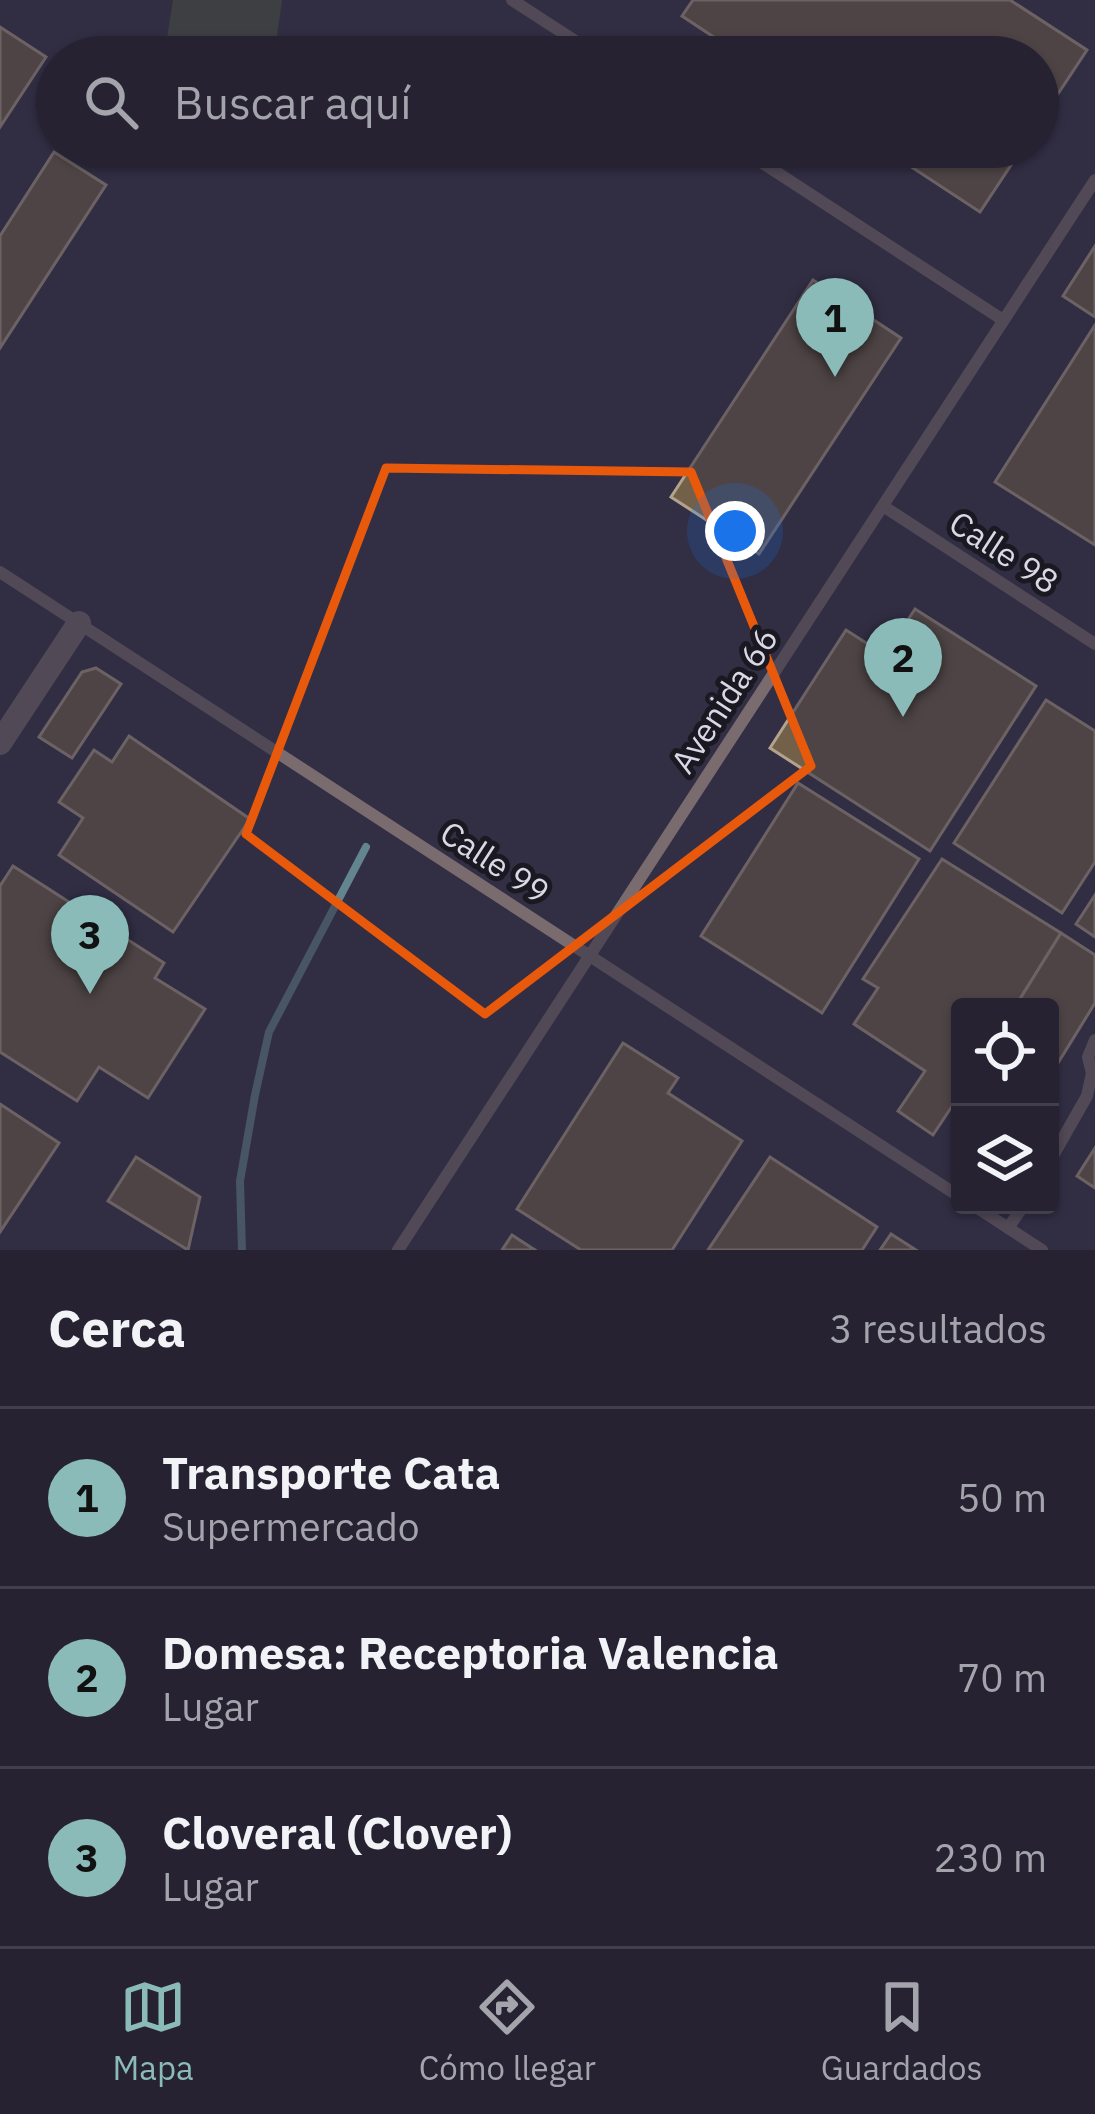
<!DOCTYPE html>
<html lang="es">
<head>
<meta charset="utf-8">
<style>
	body { margin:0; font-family:"IBM Plex Sans",sans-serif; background:#322f3e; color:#f1f3f6 }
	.controls { position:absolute; right:36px; bottom:36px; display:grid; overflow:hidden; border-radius:12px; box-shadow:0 3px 9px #0004 }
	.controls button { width:108px; height:108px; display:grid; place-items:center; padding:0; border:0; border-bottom:3px solid #423f4d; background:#262232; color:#f1f3f6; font:60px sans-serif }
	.you { position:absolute; left:735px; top:531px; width:42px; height:42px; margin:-30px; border:9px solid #fff; border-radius:50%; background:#1a73e8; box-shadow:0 0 0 18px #1a73e833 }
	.badge { display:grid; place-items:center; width:78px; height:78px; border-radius:50%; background:#8bbbb9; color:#111; font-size:39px; font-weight:700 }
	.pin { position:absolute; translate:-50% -99px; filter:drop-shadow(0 3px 6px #0008) }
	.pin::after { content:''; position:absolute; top:63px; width:42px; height:36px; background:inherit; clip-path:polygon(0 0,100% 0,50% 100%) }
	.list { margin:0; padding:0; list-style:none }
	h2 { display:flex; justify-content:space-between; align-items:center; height:156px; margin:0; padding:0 48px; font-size:51px }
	h2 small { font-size:39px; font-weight:400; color:#a4a4ac }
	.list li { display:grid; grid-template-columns:78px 1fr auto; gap:36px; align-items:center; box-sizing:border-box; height:180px; padding:0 48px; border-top:3px solid #423f4d }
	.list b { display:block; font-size:45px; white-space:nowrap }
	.list p { margin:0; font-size:39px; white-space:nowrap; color:#a4a4ac }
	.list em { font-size:39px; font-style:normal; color:#a4a4ac }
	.icon { flex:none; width:66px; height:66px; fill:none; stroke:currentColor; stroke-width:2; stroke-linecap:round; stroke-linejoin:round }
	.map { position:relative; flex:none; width:1095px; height:1250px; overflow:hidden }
	.search { position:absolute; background:#262232; box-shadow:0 3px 9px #0004; left:36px; right:36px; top:36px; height:132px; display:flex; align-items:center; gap:30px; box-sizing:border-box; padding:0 42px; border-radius:66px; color:#a4a4ac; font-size:45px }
	.sheet { height:696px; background:#262232 }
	nav { display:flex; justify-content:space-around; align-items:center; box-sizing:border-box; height:168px; border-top:3px solid #423f4d; background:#262232; font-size:33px; color:#a4a4ac }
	nav a { display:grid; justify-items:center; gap:6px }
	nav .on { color:#8bbbb9 }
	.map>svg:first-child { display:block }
</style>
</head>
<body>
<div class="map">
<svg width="1095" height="1250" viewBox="0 0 1095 1250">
	<rect width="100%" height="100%" fill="#322e43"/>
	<path fill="#4d5442" d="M173 0H282L274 57H164Z"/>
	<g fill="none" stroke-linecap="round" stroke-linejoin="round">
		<path stroke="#62858f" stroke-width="8" d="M242 1250 240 1181 255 1095 269 1032 366 847"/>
	</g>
	<g fill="#726048" stroke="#b3a38d" stroke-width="3">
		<path d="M693 0H1010L1087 50 1038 124V57H744L682 16Z"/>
		<path d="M0 27 46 57 0 127Z"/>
		<path d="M881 147H1023L980 212Z"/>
		<path d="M54 152 106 185 0 348V236Z"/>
		<path d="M1095 246V317L1063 296Z"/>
		<path d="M813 280 901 338 759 554 671 497Z"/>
		<path d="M1095 325V545L995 482Z"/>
		<path d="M915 609 1036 686 930 851 770 748 846 630 885 655Z"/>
		<path d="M96 668 121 684 72 758 39 737 82 672Z"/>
		<path d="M1046 700 1095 731V862L1062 913 954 843Z"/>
		<path d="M129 736 250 819 173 932 59 855 83 818 59 802 94 750 112 762Z"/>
		<path d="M798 783 919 859 822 1013 701 936Z"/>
		<path d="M942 859 1061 933 1015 1007H960V1094L933 1135 898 1111 925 1071 854 1024 878 988 863 979Z"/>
		<path d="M13 866 164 963 155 978 205 1009 148 1098 99 1067 77 1101 0 1052V886Z"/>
		<path d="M1095 895V937L1076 924Z"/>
		<path d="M1061 933 1095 955V1003L1050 1076V1007H1015Z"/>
		<path d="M623 1043 678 1078 668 1093 742 1141 672 1250H581L517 1209Z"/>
		<path d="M0 1104 59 1143 0 1232Z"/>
		<path d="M1095 1148V1188L1077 1176Z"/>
		<path d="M136 1157 200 1197 188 1250 108 1201Z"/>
		<path d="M770 1157 877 1227 862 1250H708Z"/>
		<path d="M891 1234 916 1250H880Z"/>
		<path d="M512 1235 535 1250H502Z"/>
	</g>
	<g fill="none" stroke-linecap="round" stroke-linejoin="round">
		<g stroke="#796b6e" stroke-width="12">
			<path d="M512 0 600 57"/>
			<path d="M738 147 1003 320"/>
			<path d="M883 506 1095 644"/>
			<path d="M0 572 960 1197"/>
			<path d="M1050 1161 1087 1096 1092 1073 1088 1057 1095 1040"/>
			<path d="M973 1205 1042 1250"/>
			<path d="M1008 1228 1024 1205"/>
			<path d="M398 1250 1095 180"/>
		</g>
		<path stroke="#796b6e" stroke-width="24" d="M0 743 79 623"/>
	</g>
	<path d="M0 0H1095V1250H0ZM386 468 691 472 811 766 485 1014 246 834Z" fill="#322e43" fill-opacity=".55" fill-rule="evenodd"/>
	<path fill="none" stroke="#e8590c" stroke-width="9" stroke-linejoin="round" d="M386 468 691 472 811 766 485 1014 246 834Z"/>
	<g text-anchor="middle" stroke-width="10" stroke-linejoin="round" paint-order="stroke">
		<g font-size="33" fill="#dad8e5" stroke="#1a1821">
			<text transform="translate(1004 552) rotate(33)" y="12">Calle 98</text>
			<text transform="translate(724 700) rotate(-57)" y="12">Avenida 66</text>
			<text transform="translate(495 862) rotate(33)" y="12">Calle 99</text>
		</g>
	</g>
</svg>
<div class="controls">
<button><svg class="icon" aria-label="locate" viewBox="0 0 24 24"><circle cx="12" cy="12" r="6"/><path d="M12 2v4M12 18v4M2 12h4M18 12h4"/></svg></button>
<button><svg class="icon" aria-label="layers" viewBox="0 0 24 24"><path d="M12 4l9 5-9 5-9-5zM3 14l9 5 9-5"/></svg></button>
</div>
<div class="you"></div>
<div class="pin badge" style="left:835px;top:377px">1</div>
<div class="pin badge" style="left:903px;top:717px">2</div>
<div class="pin badge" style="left:90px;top:994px">3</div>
<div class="search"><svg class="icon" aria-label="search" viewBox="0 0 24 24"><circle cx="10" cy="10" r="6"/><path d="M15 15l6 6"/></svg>Buscar aquí</div>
</div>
<section class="sheet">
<h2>Cerca<small>3 resultados</small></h2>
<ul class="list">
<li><span class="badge">1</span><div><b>Transporte Cata</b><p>Supermercado</p></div><em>50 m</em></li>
<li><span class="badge">2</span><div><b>Domesa: Receptoria Valencia</b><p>Lugar</p></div><em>70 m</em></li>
<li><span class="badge">3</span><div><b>Cloveral (Clover)</b><p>Lugar</p></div><em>230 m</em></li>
</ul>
</section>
<nav>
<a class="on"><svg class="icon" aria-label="map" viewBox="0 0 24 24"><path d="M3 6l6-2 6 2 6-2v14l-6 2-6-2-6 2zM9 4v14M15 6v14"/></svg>Mapa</a>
<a><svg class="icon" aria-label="directions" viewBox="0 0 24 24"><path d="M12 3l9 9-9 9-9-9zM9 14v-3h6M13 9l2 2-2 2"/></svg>Cómo llegar</a>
<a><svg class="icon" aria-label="saved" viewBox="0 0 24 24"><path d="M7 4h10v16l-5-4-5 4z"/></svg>Guardados</a>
</nav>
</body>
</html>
